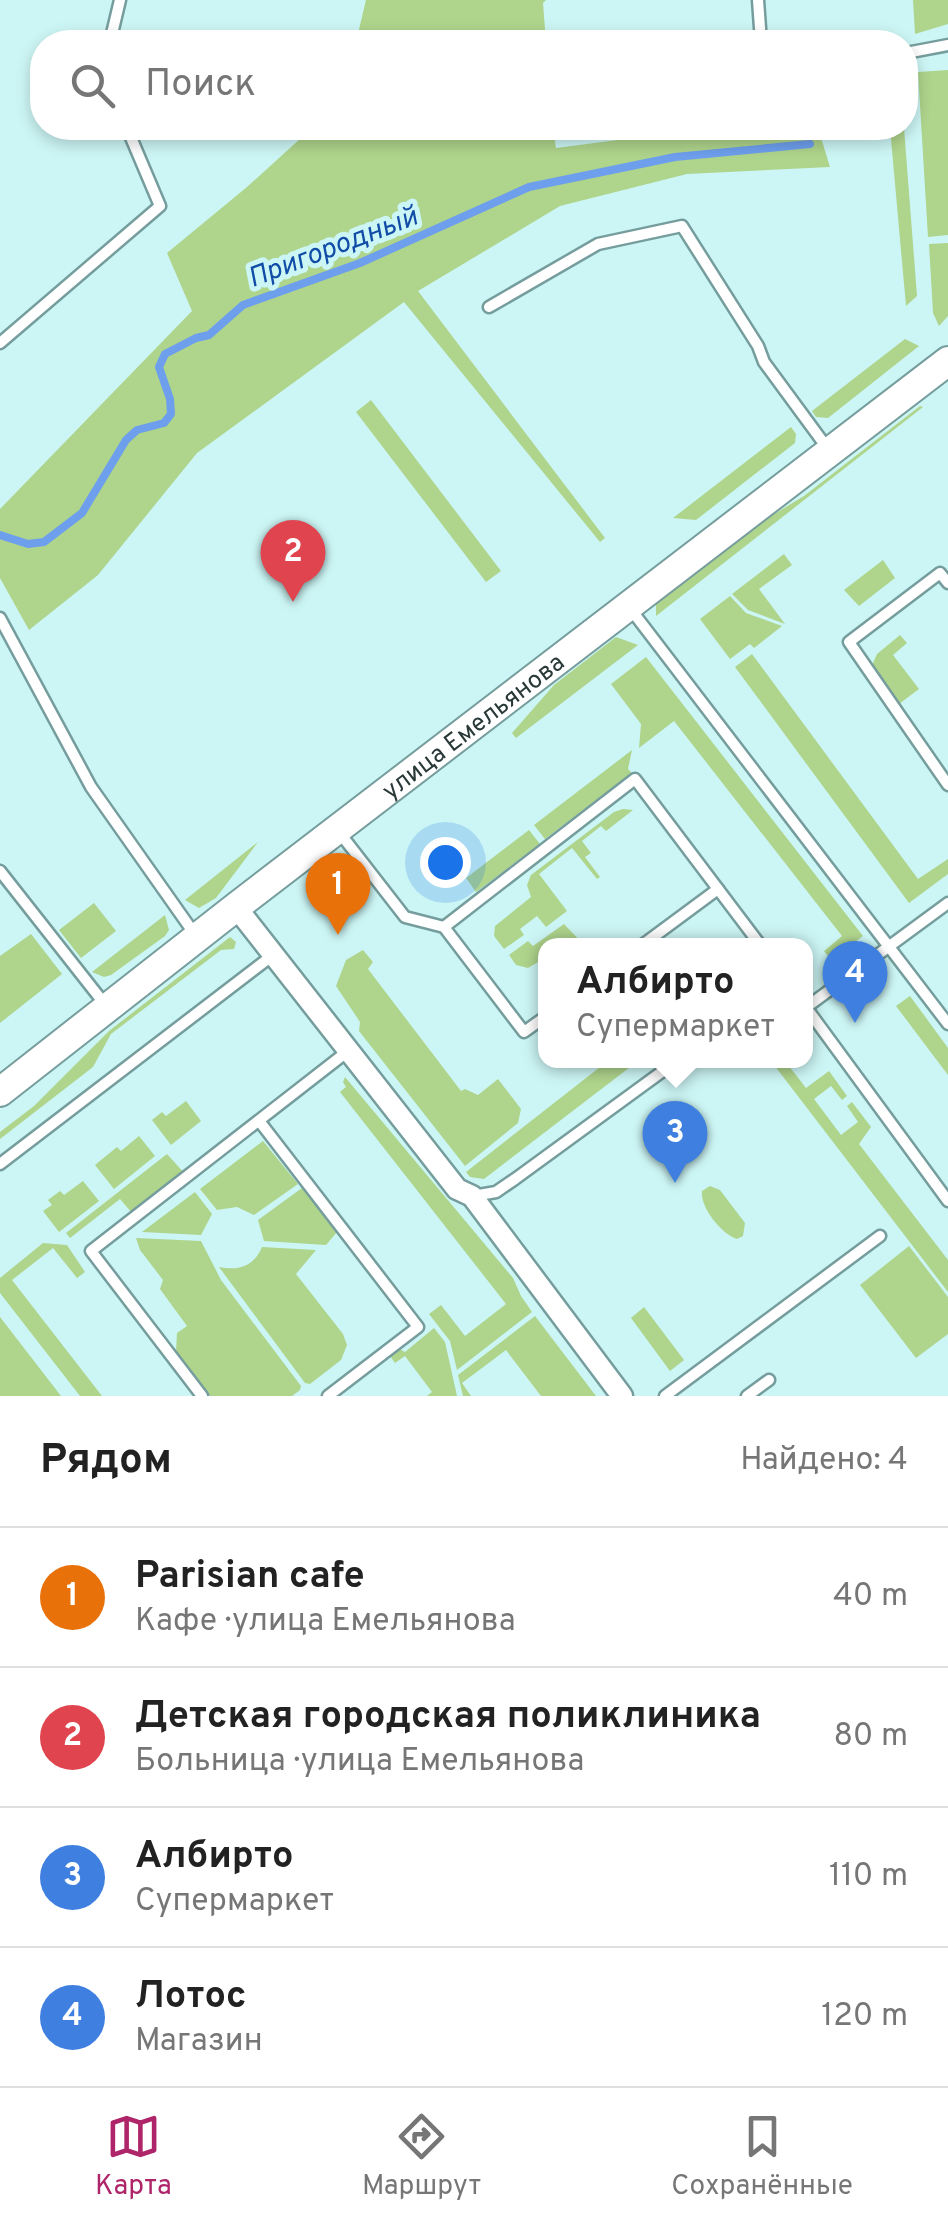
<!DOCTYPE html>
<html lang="ru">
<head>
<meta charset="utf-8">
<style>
	body { margin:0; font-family:Overpass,sans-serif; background:#f2f2f2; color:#222 }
	.you { position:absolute; left:445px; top:862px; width:35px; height:35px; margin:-25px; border:8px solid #fff; border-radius:50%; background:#1a73e8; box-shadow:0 0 0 15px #1a73e833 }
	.badge { display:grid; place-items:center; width:65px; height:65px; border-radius:50%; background:#ae2569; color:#fff; font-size:32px; font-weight:700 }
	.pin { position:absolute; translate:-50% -82px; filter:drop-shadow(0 2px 5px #0008) }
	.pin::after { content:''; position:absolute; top:52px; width:35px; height:30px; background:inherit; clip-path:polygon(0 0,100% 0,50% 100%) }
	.popup { position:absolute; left:538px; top:938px; width:275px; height:130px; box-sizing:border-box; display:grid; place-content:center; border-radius:20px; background:#fff; filter:drop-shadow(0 2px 8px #0005); font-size:32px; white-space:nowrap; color:#767676 }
	.popup b { font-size:38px; color:#222 }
	.popup::after { content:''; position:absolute; left:50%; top:100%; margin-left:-20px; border:20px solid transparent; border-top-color:#fff }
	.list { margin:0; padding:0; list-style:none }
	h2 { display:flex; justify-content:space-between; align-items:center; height:130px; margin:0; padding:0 40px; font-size:42px }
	h2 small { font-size:32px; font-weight:400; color:#767676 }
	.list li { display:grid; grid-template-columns:65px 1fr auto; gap:30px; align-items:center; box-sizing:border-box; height:140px; padding:0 40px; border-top:2px solid #e0e0e0 }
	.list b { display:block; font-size:38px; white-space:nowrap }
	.list p { margin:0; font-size:32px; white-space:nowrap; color:#767676 }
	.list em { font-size:32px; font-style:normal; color:#767676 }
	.icon { flex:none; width:55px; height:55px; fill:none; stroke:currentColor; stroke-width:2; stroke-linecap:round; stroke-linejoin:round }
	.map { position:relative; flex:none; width:948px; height:1396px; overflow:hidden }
	.search { position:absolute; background:#fff; box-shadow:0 5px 15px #0003; left:30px; right:30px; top:30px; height:110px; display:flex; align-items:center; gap:25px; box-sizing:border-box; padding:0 35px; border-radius:40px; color:#767676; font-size:38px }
	.sheet { height:690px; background:#fff }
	nav { display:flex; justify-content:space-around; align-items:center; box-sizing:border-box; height:140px; border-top:2px solid #e0e0e0; background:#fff; font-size:28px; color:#767676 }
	nav a { display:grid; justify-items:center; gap:5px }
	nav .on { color:#ae2569 }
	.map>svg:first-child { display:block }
</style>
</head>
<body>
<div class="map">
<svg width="948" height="1396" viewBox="0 0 948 1396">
	<rect width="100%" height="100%" fill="#ccf6f5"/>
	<g fill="#afd48c">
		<path d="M366 0H546L543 3 546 42H356Z"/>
		<path d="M913 0H948V24L915 34Z"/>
		<path d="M948 70V235L928 237 918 72Z"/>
		<path d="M312 128H553L556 148 710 128H818L830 167 687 174 560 206 418 291 605 538 600 542 404 302 197 453 98 575 29 630 0 578V509L192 311 167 253 247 187Z"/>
		<path d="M890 128H904L917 296 906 306Z"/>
		<path d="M948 243V316L939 326 933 313 929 244Z"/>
		<path d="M905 339 919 346 828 418 816 417 812 411Z"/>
		<path d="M371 400 501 571 486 582 356 412Z"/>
		<path d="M920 406 923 407 656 616V596L713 551 804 496Z"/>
		<path d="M791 427 796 434 795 443 696 520 673 518Z"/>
		<path d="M784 554 792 565 759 589 785 624 748 610 732 594Z"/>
		<path d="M883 560 895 578 859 606 844 590Z"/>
		<path d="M730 596 746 613 782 626 754 648 750 644 730 659 700 619Z"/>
		<path d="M900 635 907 643 893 655 919 689 895 707 870 670 877 654Z"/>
		<path d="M616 637 638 645 516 738 512 733 554 685Z"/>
		<path d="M752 654 918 879 948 859V874L909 903 735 667Z"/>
		<path d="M646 657 863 936 831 960 824 951 842 936 674 721 639 748 641 724 611 684Z"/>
		<path d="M632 750 628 769 632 773 545 839 534 825Z"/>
		<path d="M623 809 633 810 606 831 601 826 582 841 591 853 585 857 600 877 597 879 572 848 539 874 567 911 546 927 537 916 520 929 524 935 504 949 494 936 495 926 531 897 527 885 531 875 614 812Z"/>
		<path d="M529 830 540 844 476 892 466 878Z"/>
		<path d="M258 842 216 898 199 908 185 900Z"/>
		<path d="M94 903 116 931 81 958 59 930Z"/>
		<path d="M165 915 169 930 165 936 111 975 104 977 92 972Z"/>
		<path d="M564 924 584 945 545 946V958L528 968 516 965 509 955 528 941 533 946Z"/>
		<path d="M31 934 62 974 0 1023V956Z"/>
		<path d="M230 937 236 942 234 949 221 950 111 1034 93 1067 0 1139V1132L34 1106 109 1031Z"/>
		<path d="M363 950 373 962 368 969 461 1091 465 1089 478 1095 498 1079 521 1109 518 1123 465 1166 359 1031 360 1022 336 986 346 960Z"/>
		<path d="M910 996 948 1048V1075L896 1006Z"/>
		<path d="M609 1060 638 1061 484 1179 470 1177 466 1172Z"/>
		<path d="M771 1061H785L806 1088 829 1071 847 1096 842 1100 831 1086 814 1099 841 1135 858 1122 847 1106 852 1102 871 1127 859 1144 948 1260V1292Z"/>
		<path d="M345 1077 513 1278 521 1296 532 1312 457 1370 450 1341 429 1314 441 1305 465 1336 506 1304 340 1092 346 1087 343 1082Z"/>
		<path d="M186 1101 201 1121 171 1145 152 1120 162 1112 166 1116Z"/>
		<path d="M139 1136 155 1156 114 1189 95 1165 117 1147 121 1151Z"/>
		<path d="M263 1141 298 1184 254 1215 237 1207 217 1210 200 1189Z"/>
		<path d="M167 1154 185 1174 132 1213 120 1199 70 1238 66 1233Z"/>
		<path d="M83 1181 99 1201 59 1232 43 1211 52 1205 48 1200 60 1191 64 1195Z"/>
		<path d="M710 1186 720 1190 745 1223 743 1236 737 1239C721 1234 700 1207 702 1191Z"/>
		<path d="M302 1188 337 1232 326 1245 264 1241 258 1220Z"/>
		<path d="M195 1192 212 1214 201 1235 142 1232Z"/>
		<path d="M136 1238 201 1241 221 1280 301 1386 300 1390 292 1396H210L176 1351 177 1333 187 1326 160 1289 163 1280 140 1250Z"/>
		<path d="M43 1243 67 1245 85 1272 77 1278 53 1248 12 1280 102 1396H80L0 1293V1278Z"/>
		<path d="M909 1246 948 1297V1334L916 1358 860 1285Z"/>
		<path d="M262 1247 316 1250 296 1274 343 1334 347 1345 341 1360 310 1384 305 1383 219 1267C239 1271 254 1266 262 1247Z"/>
		<path d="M644 1307 684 1360 670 1371 631 1318Z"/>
		<path d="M535 1316 596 1396H541L506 1350 462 1383 471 1396H463L458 1375Z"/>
		<path d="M0 1317 61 1396H0Z"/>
		<path d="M434 1328 445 1342 457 1396H427L432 1392 405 1356 395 1363 388 1353 394 1346 405 1352Z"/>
	</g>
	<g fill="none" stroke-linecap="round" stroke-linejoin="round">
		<path stroke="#6e9fed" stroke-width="8" d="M0 535 28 544 44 542 82 513 126 440 137 430 164 423 171 414 170 399 159 367 165 354 196 338 209 335 243 305 360 263 529 187 675 157 810 144"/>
		<defs>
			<g id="service">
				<path d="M758 0 761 42"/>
				<path d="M110 42 120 0"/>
				<path d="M906 53 948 45"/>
				<path d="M489 307 598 244 682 226 758 346 764 362 828 449"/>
				<path d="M0 343 160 206 127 128"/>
				<path d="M948 583 940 573 849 642 948 785"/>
				<path d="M629 607 948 1024"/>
				<path d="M0 618 91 787 196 936"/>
				<path d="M339 832 405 917 444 927 635 779 761 946"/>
				<path d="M0 871 107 1007"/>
				<path d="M444 927 524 1032 545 1017"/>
				<path d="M641 946 718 889"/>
				<path d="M805 1003 808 1006 948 903"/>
				<path d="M805 1006 948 1201"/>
				<path d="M260 1122 418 1327 328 1396"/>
				<path d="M0 1164 273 955"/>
				<path d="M473 1196 496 1192 515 1179 678 1060"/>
				<path d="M202 1396 91 1251 348 1051"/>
				<path d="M665 1396 880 1236"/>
				<path d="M747 1396 769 1380"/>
			</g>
			<path id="minor" d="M236 907 457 1189 472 1196 622 1396"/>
			<g id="secondary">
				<path id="s1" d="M0 1092 236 907 948 361"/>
			</g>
		</defs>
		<use href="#service" stroke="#769d9d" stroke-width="15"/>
		<use href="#minor" stroke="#769d9d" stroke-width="25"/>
		<use href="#secondary" stroke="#769d9d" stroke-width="32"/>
		<use href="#service" stroke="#fff" stroke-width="10"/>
		<use href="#minor" stroke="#fff" stroke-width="20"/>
		<use href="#secondary" stroke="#fff" stroke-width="28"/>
	</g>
	<g text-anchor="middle" stroke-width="10" stroke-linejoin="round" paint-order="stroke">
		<g font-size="25" fill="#283938" stroke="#ccf6f5">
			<text dy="9" stroke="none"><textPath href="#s1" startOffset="598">улица Емельянова</textPath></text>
		</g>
		<g font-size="28" font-style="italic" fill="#114da7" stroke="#ccf6f5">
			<text transform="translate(332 246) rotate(-21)" y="10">Пригородный</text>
		</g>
	</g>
</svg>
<div class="you"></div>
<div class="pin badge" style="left:338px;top:935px;background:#e8710a">1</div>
<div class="pin badge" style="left:293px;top:602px;background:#e0444e">2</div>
<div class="pin badge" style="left:675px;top:1183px;background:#3f7fe0">3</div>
<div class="popup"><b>Албирто</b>Супермаркет</div>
<div class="pin badge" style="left:855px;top:1023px;background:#3f7fe0">4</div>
<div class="search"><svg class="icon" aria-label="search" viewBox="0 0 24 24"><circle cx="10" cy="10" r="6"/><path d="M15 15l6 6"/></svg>Поиск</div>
</div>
<section class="sheet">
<h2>Рядом<small>Найдено: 4</small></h2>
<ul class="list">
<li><span class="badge" style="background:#e8710a">1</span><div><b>Parisian cafe</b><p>Кафе · улица Емельянова</p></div><em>40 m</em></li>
<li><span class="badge" style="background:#e0444e">2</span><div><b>Детская городская поликлиника</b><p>Больница · улица Емельянова</p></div><em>80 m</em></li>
<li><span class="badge" style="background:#3f7fe0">3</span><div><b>Албирто</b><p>Супермаркет</p></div><em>110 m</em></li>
<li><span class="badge" style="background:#3f7fe0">4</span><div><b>Лотос</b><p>Магазин</p></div><em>120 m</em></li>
</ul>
</section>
<nav>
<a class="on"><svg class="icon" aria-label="map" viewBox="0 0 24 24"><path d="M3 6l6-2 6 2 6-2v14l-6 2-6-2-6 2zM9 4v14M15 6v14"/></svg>Карта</a>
<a><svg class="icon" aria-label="directions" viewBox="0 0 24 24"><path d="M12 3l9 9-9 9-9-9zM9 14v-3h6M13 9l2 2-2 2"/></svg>Маршрут</a>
<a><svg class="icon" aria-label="saved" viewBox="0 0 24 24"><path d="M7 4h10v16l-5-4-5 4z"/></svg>Сохранённые</a>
</nav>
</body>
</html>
